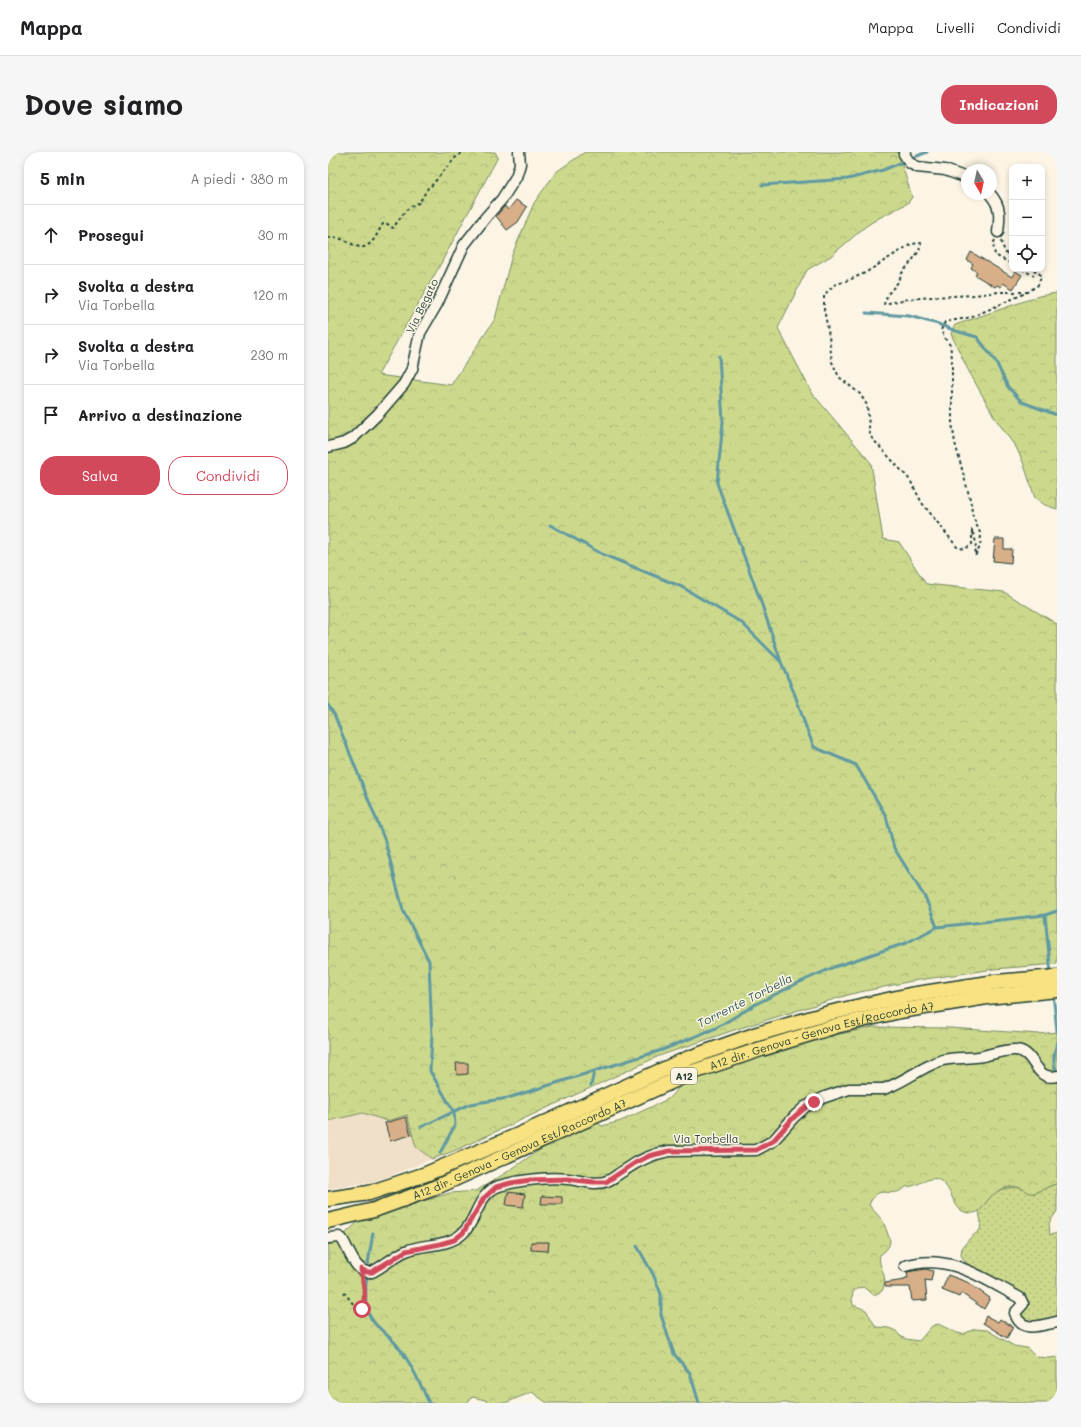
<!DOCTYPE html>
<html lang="it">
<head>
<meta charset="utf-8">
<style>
	body { margin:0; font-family:Mali,sans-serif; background:#f6f6f6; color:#202124 }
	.controls { position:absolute; right:12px; top:12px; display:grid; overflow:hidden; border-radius:8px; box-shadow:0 2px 6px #0003 }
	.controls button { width:36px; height:36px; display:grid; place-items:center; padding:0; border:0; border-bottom:1px solid #e0e0e0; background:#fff; color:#202124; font:20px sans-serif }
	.compass { position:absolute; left:633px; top:12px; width:36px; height:36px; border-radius:50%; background:#fff; box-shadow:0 2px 6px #0003; rotate:171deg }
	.stop { position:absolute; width:12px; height:12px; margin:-9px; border:3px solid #d1495b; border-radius:50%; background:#fff }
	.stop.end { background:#d1495b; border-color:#fff; box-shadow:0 1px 4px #0008 }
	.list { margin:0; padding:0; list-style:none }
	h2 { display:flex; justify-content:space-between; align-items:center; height:52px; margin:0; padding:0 16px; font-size:17px }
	h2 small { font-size:13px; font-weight:400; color:#757577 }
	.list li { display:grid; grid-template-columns:26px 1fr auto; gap:12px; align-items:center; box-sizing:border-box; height:60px; padding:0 16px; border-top:1px solid #e0e0e0 }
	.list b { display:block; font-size:15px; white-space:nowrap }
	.list p { margin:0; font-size:13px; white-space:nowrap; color:#757577 }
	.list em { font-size:13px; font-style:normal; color:#757577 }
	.actions { display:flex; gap:8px; padding:12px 16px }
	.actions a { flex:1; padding:9px 0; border:1px solid #d1495b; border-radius:16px; text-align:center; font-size:14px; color:#d1495b }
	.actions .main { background:#d1495b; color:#fff }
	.icon { flex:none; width:22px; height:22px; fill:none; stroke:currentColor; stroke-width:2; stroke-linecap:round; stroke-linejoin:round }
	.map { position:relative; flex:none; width:729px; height:1251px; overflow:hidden; border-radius:16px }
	header { display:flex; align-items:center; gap:24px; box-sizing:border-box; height:56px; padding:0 20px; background:#fff; border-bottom:1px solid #e0e0e0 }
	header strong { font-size:19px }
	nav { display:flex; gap:22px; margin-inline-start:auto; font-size:14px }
	.intro { display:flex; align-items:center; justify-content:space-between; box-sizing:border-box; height:96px; padding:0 24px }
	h1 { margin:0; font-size:28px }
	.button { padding:10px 18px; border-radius:16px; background:#d1495b; color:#fff; font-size:14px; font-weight:700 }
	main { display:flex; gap:24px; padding:0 24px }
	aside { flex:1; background:#fff; border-radius:16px; box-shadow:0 2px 6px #0003 }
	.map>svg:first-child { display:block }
</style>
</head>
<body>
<header>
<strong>Mappa</strong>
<nav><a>Mappa</a><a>Livelli</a><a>Condividi</a></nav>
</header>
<div class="intro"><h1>Dove siamo</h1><a class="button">Indicazioni</a></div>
<main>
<aside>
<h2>5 min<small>A piedi · 380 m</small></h2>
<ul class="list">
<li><svg class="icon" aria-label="ahead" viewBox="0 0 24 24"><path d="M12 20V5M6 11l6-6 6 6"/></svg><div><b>Prosegui</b></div><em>30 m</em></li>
<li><svg class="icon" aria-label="right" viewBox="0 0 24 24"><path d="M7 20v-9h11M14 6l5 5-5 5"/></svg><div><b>Svolta a destra</b><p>Via Torbella</p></div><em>120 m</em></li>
<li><svg class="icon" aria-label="right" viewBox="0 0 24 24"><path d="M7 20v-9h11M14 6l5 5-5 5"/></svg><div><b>Svolta a destra</b><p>Via Torbella</p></div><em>230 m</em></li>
<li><svg class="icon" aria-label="arrive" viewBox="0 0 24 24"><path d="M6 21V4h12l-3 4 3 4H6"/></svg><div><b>Arrivo a destinazione</b></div></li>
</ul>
<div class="actions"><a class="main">Salva</a><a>Condividi</a></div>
</aside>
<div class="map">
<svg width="729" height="1251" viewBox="0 0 729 1251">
	<defs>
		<pattern id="grass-dots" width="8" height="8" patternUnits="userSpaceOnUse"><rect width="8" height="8" fill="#ccd98d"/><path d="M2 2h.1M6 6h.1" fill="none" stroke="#afbb7a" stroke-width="1.8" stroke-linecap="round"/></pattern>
		<pattern id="forest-crowns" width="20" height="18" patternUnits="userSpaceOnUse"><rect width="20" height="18" fill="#ccd98d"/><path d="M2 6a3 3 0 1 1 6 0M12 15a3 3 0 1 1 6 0" fill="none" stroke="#afbb7a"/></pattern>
	</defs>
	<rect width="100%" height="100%" fill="#fcf5e5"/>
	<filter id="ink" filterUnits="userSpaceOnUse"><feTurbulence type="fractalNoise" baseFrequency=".025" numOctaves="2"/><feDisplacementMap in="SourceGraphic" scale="8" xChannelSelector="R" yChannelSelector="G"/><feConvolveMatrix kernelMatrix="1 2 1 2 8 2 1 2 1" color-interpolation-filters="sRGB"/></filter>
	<g filter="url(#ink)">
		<path fill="#f1e0c9" d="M35 961 59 969 79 963 88 995 104 1007 50 1029 0 1037V969Z"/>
		<path fill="url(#grass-dots)" stroke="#768b60" d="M729 1032V1059L721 1071 722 1083 729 1081V1167L711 1170 694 1168 690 1163 700 1151 695 1144 650 1117 638 1112 633 1103 634 1096 642 1086 652 1078 653 1071 651 1059C655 1055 656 1053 659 1049 666 1038 680 1034 692 1036 697 1036 700 1042 706 1041 714 1040 721 1033 729 1032Z"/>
		<g fill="url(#forest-crowns)" stroke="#768b60">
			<path d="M0 0H167L170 5 111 115 50 223 123 233 167 167 184 103 206 51 228 20 257 0H570L584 45 580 51 551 66 538 74 503 104 479 118 450 176 484 241 543 311 555 387 571 390 598 432 676 440 729 472V812L666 817 584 829 523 842 406 878 331 904 126 999 104 1007 88 995 79 963 59 969 35 961 0 969Z"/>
			<path d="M729 141V357L717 353 707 346 695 310 689 297 667 266 639 216 623 182 625 176 627 173 711 144Z"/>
			<path d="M545 875 622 876 711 882 729 880V1032C721 1033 714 1039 706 1041 701 1042 699 1039 695 1037 690 1034 680 1034 674 1037 669 1040 663 1043 660 1048 655 1054 653 1061 644 1061 622 1062 627 1034 609 1027 601 1024 589 1035 578 1035 562 1049 551 1029 541 1053L555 1069 562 1088 561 1094 557 1099 552 1103C549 1117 562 1122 554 1139L546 1143 535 1135 530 1136 525 1140 524 1147 525 1153 538 1158 548 1175 561 1176 568 1179 572 1184 578 1187 591 1189 604 1174 610 1172 629 1181 635 1182 647 1177 659 1178 686 1194 699 1196 708 1205 722 1206 729 1205V1251H219L204 1240 177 1251H162L157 1248 145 1245 140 1249V1251H0V1093L7 1091 32 1068 122 1041 148 1039 176 1022 222 991 267 969 274 974 293 969 340 947 358 928 461 893Z"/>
		</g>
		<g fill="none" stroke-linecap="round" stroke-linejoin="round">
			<g stroke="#6099a2" stroke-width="3">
				<path d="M434 33 520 27 555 18 599 0"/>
				<path d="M538 161 581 164 610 172 628 179 649 185 668 210 680 235 694 250 729 263"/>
				<path d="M391 204 395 270 389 331 434 453 453 510 467 543 479 578 486 595 528 613 558 664 566 696 598 747 609 775"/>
				<path d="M222 373 274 402 354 435 414 471 452 509"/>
				<path d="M0 553 6 562 57 689 75 758 101 809 104 885 102 919 126 960 127 973 112 1001"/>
				<path d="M717 763 723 822"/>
				<path d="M725 841 729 879"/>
				<path d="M729 890C727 899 723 912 729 920"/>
				<path d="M263 933 266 920"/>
				<path d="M93 975 142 952 180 946 334 898 388 876 430 851 470 831 506 815 578 791 609 775 717 763 729 759"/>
				<path d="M45 1081C42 1099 34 1141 39 1157 43 1173 58 1180 68 1192 82 1209 92 1231 101 1251"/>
				<path d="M309 1094 325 1122 333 1142V1163L346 1202 362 1221 371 1251"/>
			</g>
		</g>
		<g fill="#d8af89" stroke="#1f3d34">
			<path d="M188 48 199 55 190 70 179 78 168 64 177 54 180 58Z"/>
			<path d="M643 100 684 125 687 119 694 123 685 137 675 131 673 135 669 133 667 135 647 123 649 120 643 116 645 112 639 108Z"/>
			<path d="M667 387H676V397H684L683 411 665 409Z"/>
			<path d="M128 911H140V922L129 923Z"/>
			<path d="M78 965 83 983 62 989 57 971Z"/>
			<path d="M180 1040 197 1042 195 1055 178 1053Z"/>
			<path d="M214 1044 234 1045V1052H213Z"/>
			<path d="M203 1090H221L220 1099 203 1098Z"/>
			<path d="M598 1117 605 1119 603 1129 597 1128 599 1148 584 1149 582 1135H557V1131L577 1128V1126H580L579 1120Z"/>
			<path d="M620 1123 639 1130 662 1146 656 1157 633 1141 631 1145 614 1138Z"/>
			<path d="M658 1164 670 1170 672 1167 685 1175 679 1186 655 1171Z"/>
		</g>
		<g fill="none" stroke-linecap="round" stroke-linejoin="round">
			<defs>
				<g id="minor">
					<path d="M577 0 576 2 582 11 589 15 617 18 639 26"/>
					<path d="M662 42C673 54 672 64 670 80"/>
					<path d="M0 295 16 291 25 286 50 262 76 232 84 217 92 181 109 152 136 93 158 65 174 47 188 25 192 12 191 0"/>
					<path d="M0 1086 11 1085 14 1087C22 1099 27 1122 44 1120 56 1114 66 1104 78 1099 96 1091 119 1096 135 1081 149 1068 150 1041 171 1034 191 1028 219 1025 240 1027 252 1028 268 1034 279 1029 285 1027 291 1021 297 1018 311 1008 324 1002 341 999L428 998 445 989 466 965 477 955 497 945 521 937H556L563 934C580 927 599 912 615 908 628 905 642 907 655 904 665 902 678 897 688 898 708 899 706 930 729 924"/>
					<path d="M577 1114C621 1100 656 1127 692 1146L695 1152 687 1161C693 1182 713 1173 729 1170"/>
				</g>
				<g id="highway">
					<path d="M0 1047 41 1041 98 1022 195 981 361 906 426 883 501 861 582 843 668 830 729 825"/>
					<path id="s1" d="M0 1069 46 1058 104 1037 365 920 433 897 508 874 572 859 659 845 729 838"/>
				</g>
			</defs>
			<use href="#minor" stroke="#1f3d34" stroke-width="13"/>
			<use href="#highway" stroke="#1f3d34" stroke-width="17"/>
			<g stroke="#1f3d34" stroke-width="2" stroke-dasharray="3 3" stroke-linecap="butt">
				<path d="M0 86C5 86 11 86 16 88 24 91 32 99 40 93 47 89 50 79 55 72L58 71 65 76C71 68 79 53 91 51L100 36 104 33 127 6 135 0"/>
				<path d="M667 88 665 92 667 103 684 112"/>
				<path d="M673 89 677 100 684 108"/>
				<path d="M694 117 706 124"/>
				<path d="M700 140H670L647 143 603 145 579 147 556 152 560 142 571 129 574 121 583 110 591 99 593 91 583 92 537 121 521 128 506 133 496 143V157L501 184 504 210 511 225 532 242 539 253 542 284 582 328 594 351 629 395 637 397 644 392V378L648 390 647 404 652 395 653 383 645 365 642 347 627 291 624 271V206L622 193 616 185 613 178 617 170 644 165 700 140 710 133 713 125 711 121 704 117"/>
				<path d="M16 1140 29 1157 31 1158 34 1157 36 1148 35 1128"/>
			</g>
			<use href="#minor" stroke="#fcf5e5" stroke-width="10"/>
			<use href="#highway" stroke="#f8e281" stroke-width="14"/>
		</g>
	</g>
	<g fill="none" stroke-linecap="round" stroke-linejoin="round" filter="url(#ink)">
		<path stroke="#d1495b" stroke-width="5" d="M34 1157C39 1146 35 1129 33 1117L38 1120H44L78 1099 112 1092 126 1088 135 1081 156 1046 168 1035 183 1031 202 1028 239 1027 265 1030H278L307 1011 321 1004 341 999 428 998 445 989 466 965 477 956 486 950"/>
	</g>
	<g text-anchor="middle" stroke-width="3" stroke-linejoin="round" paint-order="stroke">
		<rect fill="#fcf5e5" stroke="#617469" stroke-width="1" x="343" y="916" width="26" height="16" rx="3"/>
		<g font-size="10" font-weight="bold" fill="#1f3d34">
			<text x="356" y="928">A12</text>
		</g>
		<g font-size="11" fill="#1f3d34" stroke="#fcf5e5">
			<text transform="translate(94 154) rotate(-64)" y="4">Via Begato</text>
			<text dy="4" stroke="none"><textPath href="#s1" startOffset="529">A12 dir. Genova - Genova Est/Raccordo A7</textPath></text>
			<text x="378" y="991">Via Torbella</text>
			<text dy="4" stroke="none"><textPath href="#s1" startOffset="205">A12 dir. Genova - Genova Est/Raccordo A7</textPath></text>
		</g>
		<g font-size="12" font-style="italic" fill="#355c59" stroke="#fcf5e5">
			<text transform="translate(417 849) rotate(-27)" y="4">Torrente Torbella</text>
		</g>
	</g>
</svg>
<div class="controls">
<button>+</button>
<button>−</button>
<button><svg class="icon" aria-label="locate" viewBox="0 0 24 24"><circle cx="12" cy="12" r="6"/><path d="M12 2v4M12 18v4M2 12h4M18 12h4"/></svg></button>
</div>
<svg class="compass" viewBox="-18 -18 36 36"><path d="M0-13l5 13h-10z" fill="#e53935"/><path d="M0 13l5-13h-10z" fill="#757577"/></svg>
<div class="stop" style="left:34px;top:1157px"></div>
<div class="stop end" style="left:486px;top:950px"></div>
</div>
</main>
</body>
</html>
